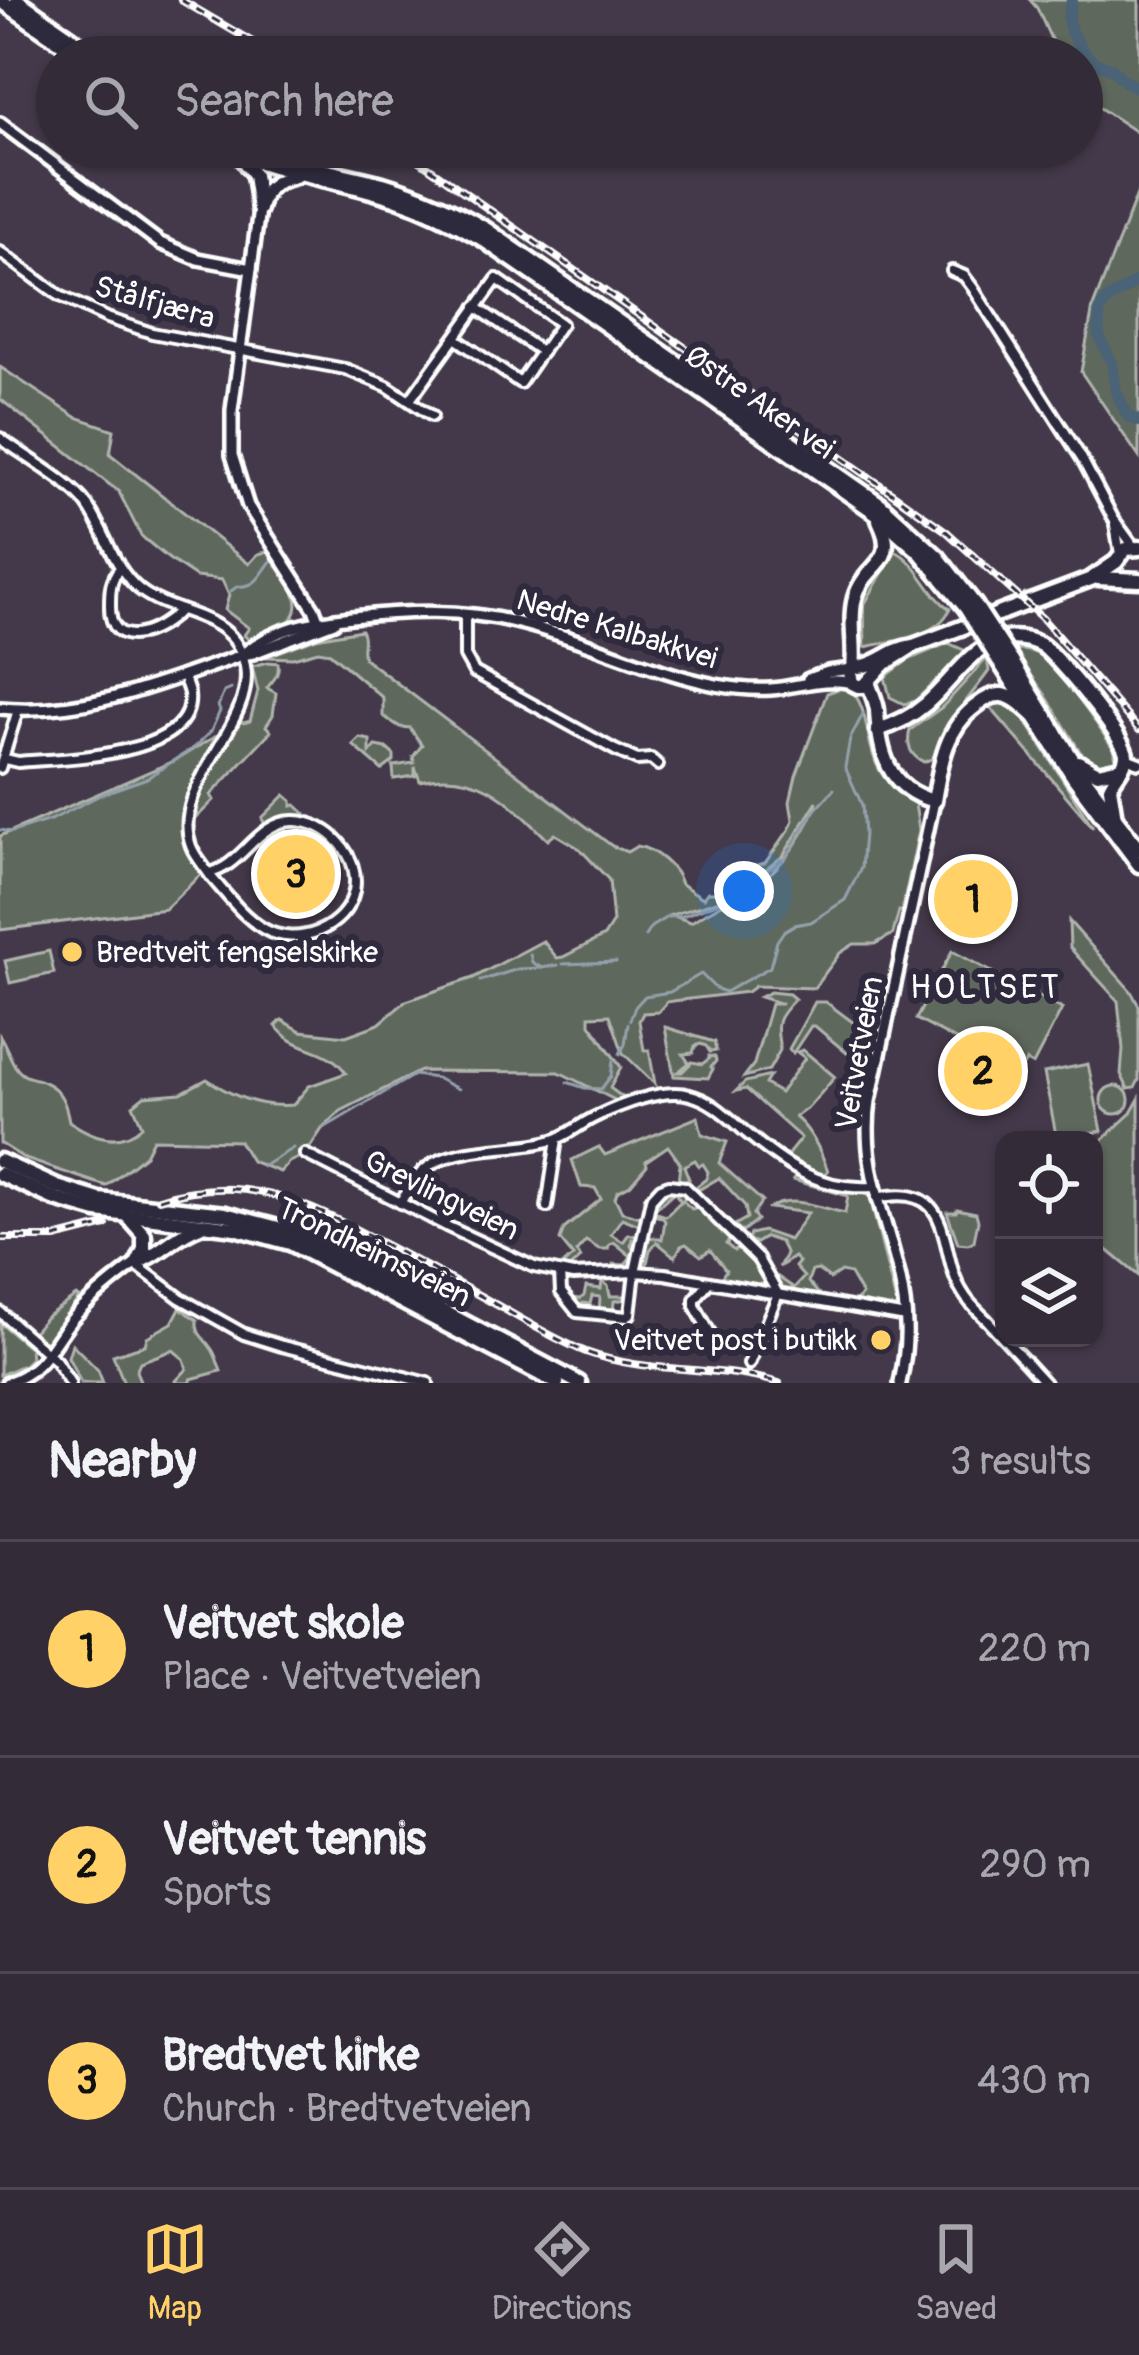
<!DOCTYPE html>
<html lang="en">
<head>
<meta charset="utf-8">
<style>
	body { margin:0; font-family:Pangolin,sans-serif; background:#3b3340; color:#f1f3f6 }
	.controls { position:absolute; right:36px; bottom:36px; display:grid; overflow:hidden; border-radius:24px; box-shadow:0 3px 9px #0004 }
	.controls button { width:108px; height:108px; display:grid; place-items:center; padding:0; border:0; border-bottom:3px solid #4e4753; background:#332b38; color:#f1f3f6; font:60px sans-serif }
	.you { position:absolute; left:744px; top:891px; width:42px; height:42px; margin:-30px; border:9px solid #fff; border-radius:50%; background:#1a73e8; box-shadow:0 0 0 18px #1a73e833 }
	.badge { display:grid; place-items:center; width:78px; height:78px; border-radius:50%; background:#ffd166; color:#111; font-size:39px; font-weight:700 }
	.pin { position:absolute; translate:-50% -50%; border:6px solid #fff; box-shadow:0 3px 12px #0006 }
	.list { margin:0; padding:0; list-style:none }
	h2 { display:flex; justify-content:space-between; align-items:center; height:156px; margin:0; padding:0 48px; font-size:51px }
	h2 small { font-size:39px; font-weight:400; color:#a9a7ae }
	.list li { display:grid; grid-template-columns:78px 1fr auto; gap:36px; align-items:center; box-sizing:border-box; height:216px; padding:0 48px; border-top:3px solid #4e4753 }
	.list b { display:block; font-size:45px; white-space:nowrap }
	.list p { margin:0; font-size:39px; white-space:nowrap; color:#a9a7ae }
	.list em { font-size:39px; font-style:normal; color:#a9a7ae }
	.icon { flex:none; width:66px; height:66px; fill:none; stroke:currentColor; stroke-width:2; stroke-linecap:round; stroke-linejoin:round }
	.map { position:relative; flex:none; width:1139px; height:1383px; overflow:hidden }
	.search { position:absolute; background:#332b38; box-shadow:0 3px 9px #0004; left:36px; right:36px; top:36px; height:132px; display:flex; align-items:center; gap:30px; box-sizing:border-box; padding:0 42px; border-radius:66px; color:#a9a7ae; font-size:45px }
	.sheet { height:804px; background:#332b38 }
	nav { display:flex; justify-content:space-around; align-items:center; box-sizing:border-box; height:168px; border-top:3px solid #4e4753; background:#332b38; font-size:33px; color:#a9a7ae }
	nav a { display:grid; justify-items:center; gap:6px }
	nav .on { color:#ffd166 }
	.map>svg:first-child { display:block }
</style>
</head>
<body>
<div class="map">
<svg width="1139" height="1383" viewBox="0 0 1139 1383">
	<rect width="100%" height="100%" fill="#44394a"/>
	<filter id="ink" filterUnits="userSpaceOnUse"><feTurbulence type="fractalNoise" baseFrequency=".00833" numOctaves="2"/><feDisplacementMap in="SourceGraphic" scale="24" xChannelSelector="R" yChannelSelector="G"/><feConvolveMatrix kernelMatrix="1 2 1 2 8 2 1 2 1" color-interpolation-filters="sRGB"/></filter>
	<g filter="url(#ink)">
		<g fill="#5f685b" stroke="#afb4ad" stroke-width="3" fill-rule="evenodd">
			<path d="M1030 0H1139V134L1082 96V57H1059L1037 8Z"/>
			<path d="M1139 189V457L1081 372 1093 307Z"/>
			<path d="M0 367 76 417 114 430 110 454 249 564 258 554 270 551C301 599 318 620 248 639L244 635 249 628 225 610 229 595 222 580 196 577 169 559 141 536 119 492 0 399Z"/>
			<path d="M895 551C919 562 927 594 950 609 938 637 892 641 865 647L864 605Z"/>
			<path d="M361 630C367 639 360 647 364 658L612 846 627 852 637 846C655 849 676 867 681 884L703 898 708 892H718L740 869 765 863 789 830 793 820 790 802 796 776 827 693 847 686C871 706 864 743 879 769 887 784 902 793 915 804L919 830 902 911H899L893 934 875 944H854L840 953 814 988 755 986 747 992 673 1001 667 1002 658 1012 643 1013 639 1021 644 1050H649L655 1084 623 1053 610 1015 590 1016V1024L621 1067 610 1088 622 1097 621 1103 559 1072 420 1071 341 1111 322 1129 305 1155 289 1162 280 1172 251 1161 239 1141 153 1139 145 1155 106 1186 25 1159 0 1143V1036C7 1046 10 1061 18 1070 26 1079 34 1077 44 1082 61 1089 66 1104 69 1121 92 1137 120 1147 142 1126L133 1105 144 1096 181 1093 207 1079C233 1097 261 1108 293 1105L309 1086 346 1073C328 1045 295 1053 276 1026L282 1020 301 1031 346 1036 379 1024 406 1001 473 978 543 941 557 958 563 957 604 936 613 922 609 880 580 849 555 834 548 840C510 802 479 767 420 781L415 767V776L394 779 393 766 414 763 413 757 422 745 410 728 400 727 383 716V698L330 653 318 651 293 658 265 657 316 638ZM817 801C816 811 808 823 802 834 769 889 741 890 691 922L671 915 720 900 750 882 783 856Z"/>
			<path d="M948 643 966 651 915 701 904 704 890 697 885 677 908 660Z"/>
			<path d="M1012 649C1022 650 1032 650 1041 656 1061 671 1100 728 1115 751V759L1108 765H1095L1081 753 1045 694Z"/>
			<path d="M987 658 989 671C966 703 946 721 933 758L924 762C910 756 906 745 910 730L942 707Z"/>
			<path d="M268 662 278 663C280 675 273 680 267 688L276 693 273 715 266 726 271 731 211 795 214 800 196 818 198 798 238 720 244 723 250 721 258 691 252 666Z"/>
			<path d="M1002 700 1011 704 1023 717 1093 827 989 706Z"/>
			<path d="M216 736C190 792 167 813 204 871L165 909 0 930V836L174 761Z"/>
			<path d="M360 738 370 740V753L376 746 386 748 394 755V761L382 770 353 745Z"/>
			<path d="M285 795 292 801V806L296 805 309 817 280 819 265 825 262 818Z"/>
			<path d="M1069 921 1131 991 1139 1006V1080L1135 1088 1128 1089 1121 1074 1123 1049 1118 1001 1070 948Z"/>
			<path d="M49 951 54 973 10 983 5 961Z"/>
			<path d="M952 951 1062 1009 1033 1065 1026 1061 1019 1073 916 1019Z"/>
			<path d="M770 992 789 994 795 999C774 1020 776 1023 780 1050L769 1070 744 1077 754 1064 771 1004H782L760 997Z"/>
			<path d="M815 1002H826L874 1038 868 1071 815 1026H811L793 1053 789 1049Z"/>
			<path d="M665 1027 714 1042 716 1051 710 1052 706 1046 701 1044 695 1046 693 1053 683 1054 689 1063 678 1072H682L692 1062 702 1064 709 1059V1056L715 1057 716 1061 711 1067 713 1069 708 1078 674 1076Z"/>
			<path d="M954 1045 1020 1081 1011 1097 946 1061Z"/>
			<path d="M803 1050 835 1077 809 1107 795 1117C811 1130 821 1151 828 1171L821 1177 785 1158 801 1138 746 1089 736 1091 745 1082 770 1076 765 1084 780 1093 805 1058 797 1052Z"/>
			<path d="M1088 1064 1102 1131 1057 1140 1044 1073Z"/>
			<circle cx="1115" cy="1100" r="14"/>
			<path d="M1139 1099V1276L1094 1239V1166L1099 1163 1103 1139 1131 1113Z"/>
			<path d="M698 1117 702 1134 727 1142 719 1163 762 1201 753 1214 757 1220 743 1232 733 1226 747 1218 745 1206 719 1178 700 1189 692 1190 706 1179 708 1172 703 1164 699 1166 695 1160 684 1166 689 1179 678 1182 680 1163 668 1146 646 1161 647 1165 630 1185 617 1192 615 1198 622 1212 641 1217 639 1225 622 1218 611 1234 623 1242 629 1234 639 1237 638 1241 632 1239 631 1246 637 1250 629 1268 612 1270 613 1264 625 1265 631 1256 614 1242 609 1245 608 1249H599L586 1241 576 1252 581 1258 567 1270 559 1269 573 1256 560 1240 564 1229 601 1199 595 1188 581 1187 572 1160 599 1147 605 1155Z"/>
			<path d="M796 1176 866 1194 870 1198 898 1311 854 1303 862 1295 850 1274 841 1272 830 1279 818 1270 812 1271 808 1282 819 1294 817 1296 782 1290 777 1283 778 1277 794 1288 804 1277 795 1267 799 1262 794 1257 779 1267 786 1254 780 1242 766 1237 756 1243 748 1240 750 1234 763 1231 789 1240 808 1213 770 1208C791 1194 821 1208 845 1213L848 1196 793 1180Z"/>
			<path d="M669 1190 679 1191 685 1195 683 1201 692 1209 700 1206 733 1237 726 1244 734 1251 741 1244 768 1278 762 1286 721 1278 726 1270 710 1250 701 1256 686 1244 681 1246 675 1257 657 1242 650 1250 646 1268 642 1262 648 1237 662 1239 665 1221 662 1217 652 1215 648 1233 651 1211 666 1216 681 1201 674 1192 657 1207 653 1206 658 1196Z"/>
			<path d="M957 1209 976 1213 978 1221 974 1241 968 1244 958 1243 947 1212H956Z"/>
			<path d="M602 1281 608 1286 610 1296H629L628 1299 614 1301 613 1313 599 1314 600 1297 592 1296 590 1304 583 1303 576 1309 567 1297 580 1299 584 1296 586 1287 601 1289Z"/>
			<path d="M76 1296 79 1298 48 1340 43 1341 31 1334 46 1317Z"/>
			<path d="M180 1308 197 1320C196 1335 203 1336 211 1348 216 1354 218 1364 221 1371L191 1379V1383H174L187 1369 184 1359 173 1350 140 1362 136 1371 141 1383H124L113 1355 145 1345 147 1337 172 1323Z"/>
			<path d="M0 1323 30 1348 31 1358 25 1364 0 1375Z"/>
			<path d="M72 1344 98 1370 103 1383H81L68 1357Z"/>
		</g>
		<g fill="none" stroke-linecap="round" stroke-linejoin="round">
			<g stroke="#94a1ad" stroke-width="3">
				<path d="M231 591 238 586C258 588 261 572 273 559"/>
				<path d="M0 830 12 832 53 819 104 793 147 778 195 747 211 731 220 711 218 706 224 692 231 689"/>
				<path d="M645 936 651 927 667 917 682 916 725 900 786 858 814 811 834 789"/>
				<path d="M530 954 532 962 542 968 558 965"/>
				<path d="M563 964 616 962"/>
				<path d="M480 981 518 969 542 968"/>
				<path d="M630 1020 635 1007 645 996 670 992 701 974 715 988 725 992 770 967 777 941 784 931 794 925 811 922 845 900 861 868 864 834 862 805 845 767 850 739 863 714"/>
				<path d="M620 1054 625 1044 628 1024"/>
				<path d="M567 1082 585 1088 601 1089 611 1076 613 1061"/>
				<path d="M324 1128 414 1075 436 1078 458 1089"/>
				<path d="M262 1167 293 1148"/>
				<path d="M80 1380 82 1383"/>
			</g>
			<g stroke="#4c6376" stroke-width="12">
				<path d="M1072 0 1068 19 1071 32 1083 51 1095 63 1111 68 1126 82 1139 88"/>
				<path d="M1139 280 1104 302 1099 314V336L1112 363 1116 392 1128 416 1139 421"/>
			</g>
			<defs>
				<g id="minor">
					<path d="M0 252 60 296 107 318 152 333 345 369 387 386 432 416"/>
					<path d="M952 271 964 276 973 288 1082 459 1113 518 1134 547"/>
					<path d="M476 307 542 352"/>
					<path d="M410 400 497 279 561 324 520 383 455 338"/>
					<path d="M0 438C24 456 71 482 87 505 107 533 112 567 140 590 176 618 235 611 245 666 256 725 169 785 191 846 195 857 205 867 211 877 227 895 243 917 264 929 296 948 346 929 354 891 361 856 329 822 295 821 257 820 242 867 209 873"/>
					<path d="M1115 525 1120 554"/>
					<path d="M120 568C110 580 110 590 110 605 109 654 159 633 179 611"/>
					<path d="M465 614V656L474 672 615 750 637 760 651 759 658 765"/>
					<path d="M1126 758 1139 763"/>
					<path d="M5 759 18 762C58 758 196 759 189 694 188 688 185 682 183 676"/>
					<path d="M0 768 18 710"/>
					<path d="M305 1154 446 1226 534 1267 573 1275 635 1272 665 1274 906 1317"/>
					<path d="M877 1198C958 1180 936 1252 963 1293 969 1304 979 1312 988 1321 1007 1342 1026 1362 1045 1383"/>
					<path d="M400 1203C410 1187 418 1171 436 1162 471 1145 515 1151 553 1140 567 1136 579 1125 593 1118 617 1106 663 1087 690 1095 711 1100 727 1116 743 1130 781 1163 819 1191 873 1187"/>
					<path d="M547 1207 557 1139"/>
					<path d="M135 1264 180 1298 244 1334 282 1346 428 1383"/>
					<path d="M560 1273 561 1292 577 1312 627 1317 630 1314 635 1272 651 1199 661 1188 669 1185 685 1187 758 1259 778 1294 749 1364"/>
					<path d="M709 1282 695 1299V1306L713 1338"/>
					<path d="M0 1312 56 1361 70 1383"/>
				</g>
				<g id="tertiary">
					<path d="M0 123 160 243 198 259 251 269"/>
					<path d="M259 209 232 410V455L248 506 314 609 318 620 315 628"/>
					<path d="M7 1383C45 1370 50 1345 73 1318 93 1296 115 1279 138 1262"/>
					<path d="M900 1383C904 1364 907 1345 906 1326 904 1247 858 1185 870 1101L934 801"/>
				</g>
				<g id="secondary">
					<path d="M242 655C272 628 314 621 352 617 407 611 461 609 515 622 584 638 647 671 716 685 733 688 753 690 771 689 799 687 823 676 852 683"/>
					<path d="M808 679 828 672 852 669"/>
					<path d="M0 708C85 716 163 683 242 655L253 653 334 622"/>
				</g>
				<g id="trunk">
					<path d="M0 0 82 57"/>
					<path d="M17 0 99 57"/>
					<path d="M221 147C277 173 337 179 395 198 425 208 454 222 481 238L876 513 920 552 966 608"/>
					<path d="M247 147C291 165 337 172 383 184 420 195 454 210 487 230L880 504 938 557 975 605"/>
					<path d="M240 156 254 175 259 209"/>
					<path d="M259 208C265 187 274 181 295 176"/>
					<path d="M1098 578 1139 580"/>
					<path d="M913 646 883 665 864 686H858L852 683 850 672C865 660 849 671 867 665 886 659 890 650 913 646L1091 579 1116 562 1126 549 1139 548"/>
					<path d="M1011 660 1081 773 1139 849"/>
					<path d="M1001 664 1074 778 1139 865"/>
					<path d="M853 668C856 646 849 620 855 598 865 562 901 565 879 520"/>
					<path d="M868 682C871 691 876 701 877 710 879 751 887 789 934 801 940 767 945 728 976 706 983 700 992 694 1002 695 1014 696 1025 708 1034 716"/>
					<path d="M877 730C895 725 912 716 926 704 951 683 971 646 1005 639 1017 637 1030 639 1041 645 1056 655 1126 739 1126 755 1126 766 1114 777 1110 787L1115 818"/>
					<path d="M1078 762 1098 773 1120 768"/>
					<path d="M0 1161 57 1187 99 1200 225 1214 293 1232 579 1383"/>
					<path d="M0 1174 55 1199 97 1211 235 1228 290 1243 557 1383"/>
					<path d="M128 1217 144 1235V1249L138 1262"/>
					<path d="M138 1262C161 1254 176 1234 200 1226"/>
				</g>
			</defs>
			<use href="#minor" stroke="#fff" stroke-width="16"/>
			<use href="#tertiary" stroke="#fff" stroke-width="18"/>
			<use href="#secondary" stroke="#fff" stroke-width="18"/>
			<use href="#trunk" stroke="#fff" stroke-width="21"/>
			<use href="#minor" stroke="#2f2a3d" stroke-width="8"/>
			<use href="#tertiary" stroke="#2f2a3d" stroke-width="9"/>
			<use href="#secondary" stroke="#2f2a3d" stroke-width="9"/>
			<use href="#trunk" stroke="#2f2a3d" stroke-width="12"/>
			<defs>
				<g id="rail">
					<path d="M181 0 278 57"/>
					<path d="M400 147 946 531 1043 619 1139 730"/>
					<path d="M159 1199C245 1172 305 1202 380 1242 419 1262 457 1283 495 1304 525 1321 554 1339 586 1352 648 1375 716 1364 779 1383"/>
					<path d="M0 1238H55L106 1225"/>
				</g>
			</defs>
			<use href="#rail" stroke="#fff" stroke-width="8"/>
			<use href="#rail" stroke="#2f2a3d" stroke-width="3" stroke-dasharray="9" stroke-linecap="butt"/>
			<defs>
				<g id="trunk-bridge">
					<path d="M975 605 1011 660"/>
					<path d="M966 608 1001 664"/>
				</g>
			</defs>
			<use href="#trunk-bridge" stroke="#fff" stroke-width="21" stroke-linecap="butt"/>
			<use href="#trunk-bridge" stroke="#2f2a3d" stroke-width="12"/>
		</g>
	</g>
	<g fill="#ffd166" stroke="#2f2a3d" stroke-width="4.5">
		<circle cx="72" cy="952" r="12"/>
		<circle cx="881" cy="1340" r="12"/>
	</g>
	<g text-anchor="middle" stroke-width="12" stroke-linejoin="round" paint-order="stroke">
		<g font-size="30" fill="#fff" stroke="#2f2a3d">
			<text transform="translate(155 302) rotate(16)" y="10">Stålfjæra</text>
			<text transform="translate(760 402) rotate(35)" y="10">Østre Aker vei</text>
			<text transform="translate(617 629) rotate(17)" y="10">Nedre Kalbakkvei</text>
			<text transform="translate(859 1053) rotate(-80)" y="10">Veitvetveien</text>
			<text transform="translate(442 1195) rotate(26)" y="10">Grevlingveien</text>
			<text transform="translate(374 1252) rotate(26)" y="10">Trondheimsveien</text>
		</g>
		<g font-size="30" fill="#fff" stroke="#2f2a3d" text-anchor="start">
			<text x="96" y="962">Bredtveit fengselskirke</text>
			<text x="857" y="1350" text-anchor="end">Veitvet post i butikk</text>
		</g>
		<g font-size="33" letter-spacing="3" fill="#fff" stroke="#2f2a3d">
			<text x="986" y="998">HOLTSET</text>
		</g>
	</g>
</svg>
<div class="controls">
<button><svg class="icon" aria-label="locate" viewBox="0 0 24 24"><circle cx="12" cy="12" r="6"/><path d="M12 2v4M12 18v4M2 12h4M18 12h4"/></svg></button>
<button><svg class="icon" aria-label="layers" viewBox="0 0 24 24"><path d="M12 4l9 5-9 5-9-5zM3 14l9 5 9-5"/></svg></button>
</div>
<div class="you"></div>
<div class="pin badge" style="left:973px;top:899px">1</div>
<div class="pin badge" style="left:983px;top:1071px">2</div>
<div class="pin badge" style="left:296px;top:874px">3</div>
<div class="search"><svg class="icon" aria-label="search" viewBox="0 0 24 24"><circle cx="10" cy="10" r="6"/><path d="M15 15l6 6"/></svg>Search here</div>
</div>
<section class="sheet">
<h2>Nearby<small>3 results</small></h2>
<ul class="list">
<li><span class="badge">1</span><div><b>Veitvet skole</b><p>Place · Veitvetveien</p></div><em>220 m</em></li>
<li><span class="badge">2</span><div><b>Veitvet tennis</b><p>Sports</p></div><em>290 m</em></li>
<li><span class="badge">3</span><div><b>Bredtvet kirke</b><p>Church · Bredtvetveien</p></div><em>430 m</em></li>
</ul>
</section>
<nav>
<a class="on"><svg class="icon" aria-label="map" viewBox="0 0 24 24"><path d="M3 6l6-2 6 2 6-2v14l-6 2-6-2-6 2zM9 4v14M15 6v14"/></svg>Map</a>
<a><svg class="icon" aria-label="directions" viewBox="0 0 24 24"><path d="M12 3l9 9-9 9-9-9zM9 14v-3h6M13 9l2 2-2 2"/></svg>Directions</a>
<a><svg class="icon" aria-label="saved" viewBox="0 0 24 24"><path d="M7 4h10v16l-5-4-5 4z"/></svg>Saved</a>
</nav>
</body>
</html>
